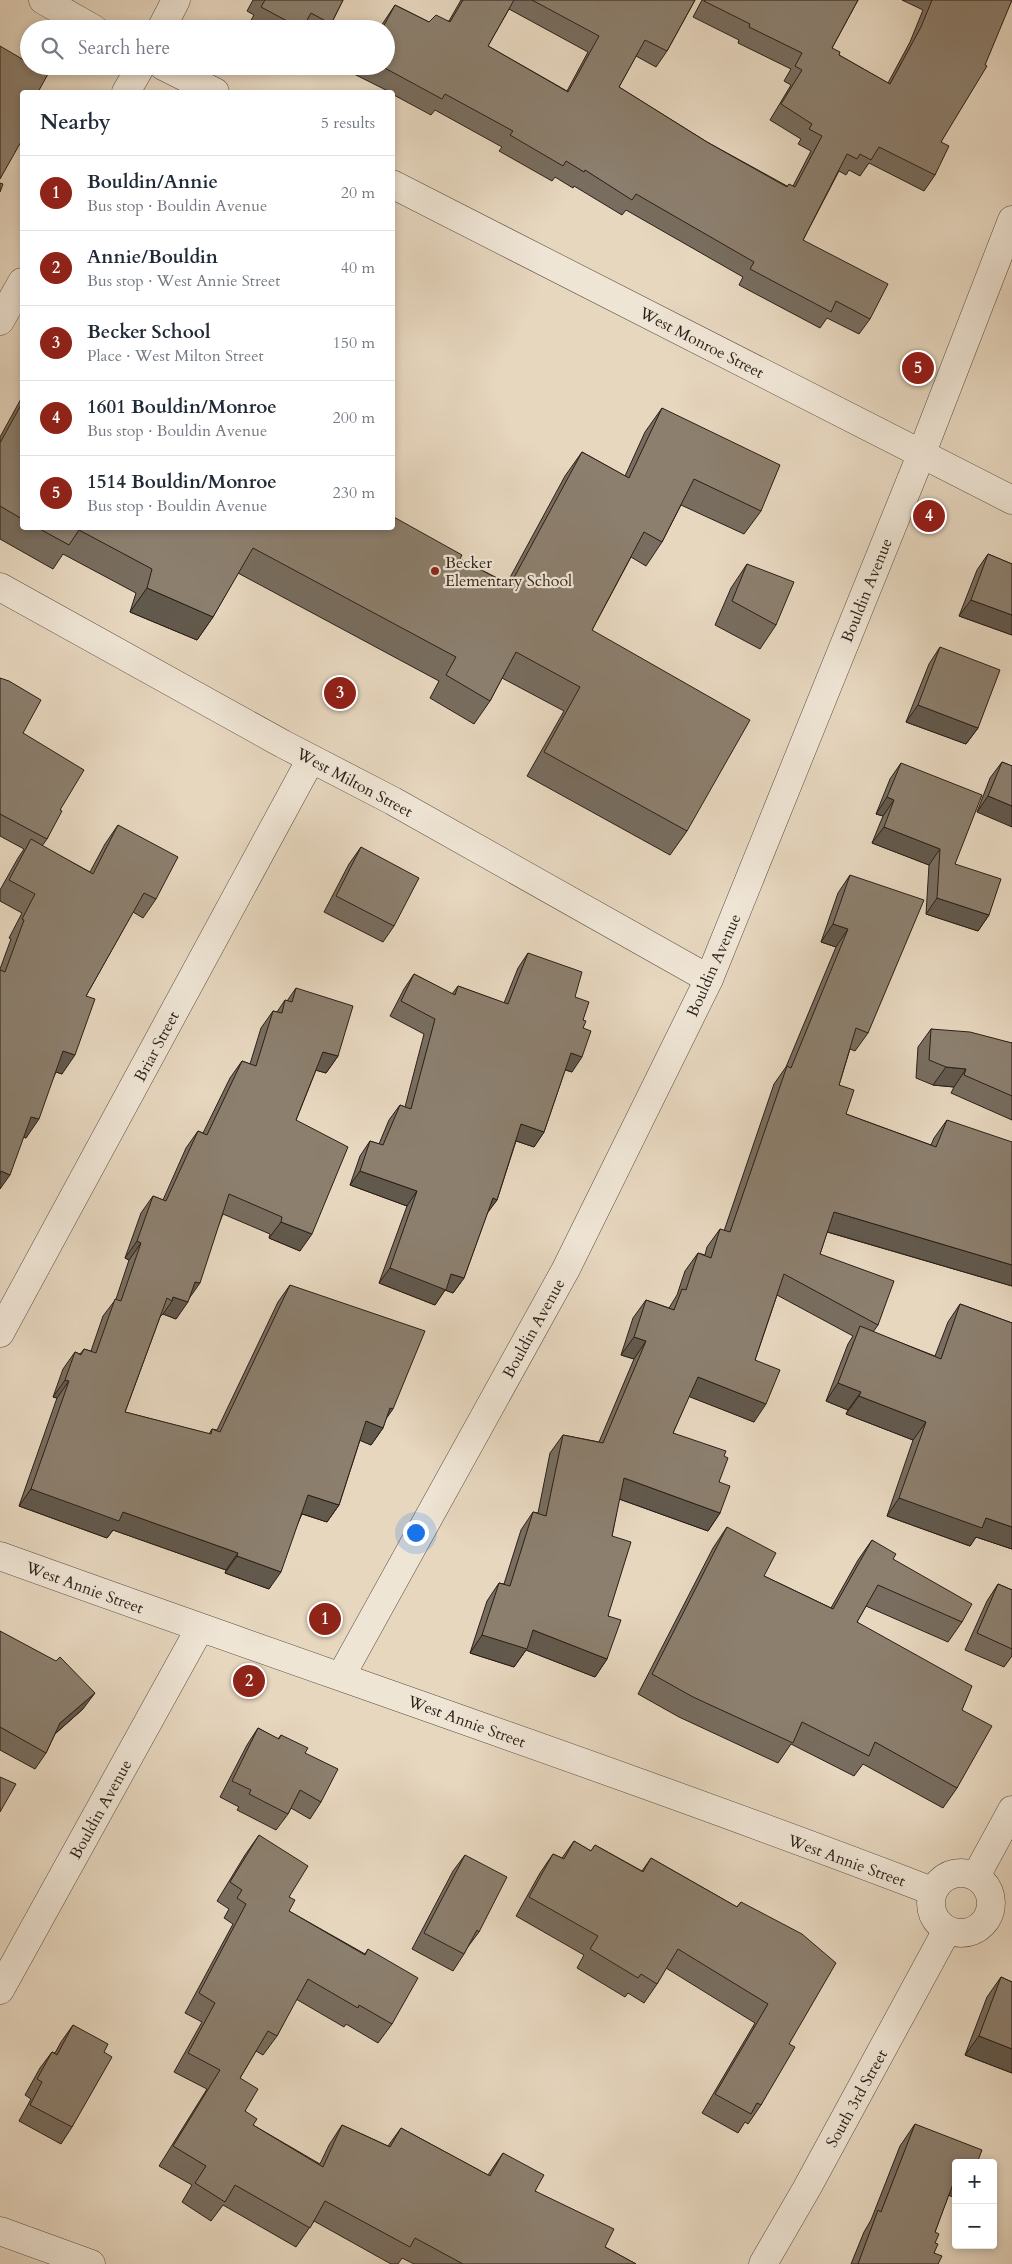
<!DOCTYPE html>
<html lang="en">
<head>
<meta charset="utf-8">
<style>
	body { margin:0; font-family:Cardo,serif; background:#f2f2f3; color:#1f2937 }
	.controls { position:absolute; right:15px; bottom:15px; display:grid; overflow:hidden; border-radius:5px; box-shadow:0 2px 8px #0003 }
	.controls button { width:45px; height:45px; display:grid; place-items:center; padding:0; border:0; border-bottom:1px solid #e0e1e3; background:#fff; color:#1f2937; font:25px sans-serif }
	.you { position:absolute; left:415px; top:1532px; width:18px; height:18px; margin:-12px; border:4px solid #fff; border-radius:50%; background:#1a73e8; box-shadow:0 0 0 8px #1a73e833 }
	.badge { display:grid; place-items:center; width:32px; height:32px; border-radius:50%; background:#8f2418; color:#fff; font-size:16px; font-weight:700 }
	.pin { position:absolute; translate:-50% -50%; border:2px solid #fff; box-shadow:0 1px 5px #0006 }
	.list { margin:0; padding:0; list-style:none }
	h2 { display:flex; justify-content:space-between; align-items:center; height:65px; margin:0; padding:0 20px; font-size:21px }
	h2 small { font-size:16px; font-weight:400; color:#747a83 }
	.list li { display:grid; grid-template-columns:32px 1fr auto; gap:15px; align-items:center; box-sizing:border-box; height:75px; padding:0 20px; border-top:1px solid #e0e1e3 }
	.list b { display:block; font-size:19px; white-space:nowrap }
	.list p { margin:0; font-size:16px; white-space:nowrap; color:#747a83 }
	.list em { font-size:16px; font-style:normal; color:#747a83 }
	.icon { flex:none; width:28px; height:28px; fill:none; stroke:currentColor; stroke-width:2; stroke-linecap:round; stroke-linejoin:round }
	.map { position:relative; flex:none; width:1012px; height:2264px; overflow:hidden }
	.search { position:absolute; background:#fff; box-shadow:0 2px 8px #0003; left:20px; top:20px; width:375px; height:55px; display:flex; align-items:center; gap:12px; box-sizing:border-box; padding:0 18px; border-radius:28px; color:#747a83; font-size:19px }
	.panel { position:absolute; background:#fff; box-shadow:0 2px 8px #0003; left:20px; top:90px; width:375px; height:440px; border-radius:5px }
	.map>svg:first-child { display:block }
</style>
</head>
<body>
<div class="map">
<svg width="1012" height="2264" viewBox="0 0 1012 2264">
	<rect width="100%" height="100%" fill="#e7d7bf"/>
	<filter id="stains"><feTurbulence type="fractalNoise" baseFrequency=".004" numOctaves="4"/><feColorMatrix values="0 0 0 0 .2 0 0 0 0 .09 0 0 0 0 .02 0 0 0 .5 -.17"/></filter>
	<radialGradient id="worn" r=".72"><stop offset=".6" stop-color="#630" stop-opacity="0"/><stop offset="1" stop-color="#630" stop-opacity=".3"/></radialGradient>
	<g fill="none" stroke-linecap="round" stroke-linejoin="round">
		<defs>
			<g id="minor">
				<path d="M43 0 94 29"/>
				<path d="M161 29 176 0"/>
				<path d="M163 66 215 92"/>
				<path d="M126 92 141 66"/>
				<path d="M392 184 1012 500"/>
				<path d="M0 321 22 282"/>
				<path d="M0 587 283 744 393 801 709 979"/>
				<path d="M0 1333 311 759"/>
				<path d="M0 1556C310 1668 624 1773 932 1891"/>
				<path d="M341 1676 566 1269 709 979 921 455 1012 220"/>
				<circle cx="961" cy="1903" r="30"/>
				<path d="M976 1876 1012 1810"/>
				<path d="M0 1990 200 1628"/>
				<path d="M0 2231 91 2264"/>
				<path d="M763 2264 807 2188 947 1930"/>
			</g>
		</defs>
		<use href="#minor" stroke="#594d41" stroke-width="29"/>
		<use href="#minor" stroke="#efe5d5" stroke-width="28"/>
	</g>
	<g fill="#786d5f" stroke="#2a1f17" fill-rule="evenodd">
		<path d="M253 0H343L331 24 328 29H246L254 15 247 11Z"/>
		<path d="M461 0H695L667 51 656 67 636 56 619 87 707 142 787 186H793L811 151 798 144 801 139 770 120 791 85 784 81 791 69 738 43 739 40 693 17 702 0H858L832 48 839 55 888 83 910 42 923 10 902 0H1012L941 142 935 175 924 191 869 163 860 176 849 170 846 175 839 171 803 240 870 319 859 334 827 318 820 328 739 285 743 277 626 210 622 215 574 186 573 188 555 177 552 181 499 151 502 147 435 110 431 115 392 94V92H390L354 74 358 66H386V29H379L395 5 429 22 449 21ZM509 9 588 52 567 91 488 46Z"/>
		<path d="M22 397V528H392L460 559 507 583 565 476 582 452 625 476 645 432 662 408 761 511 744 534 681 505 662 542 646 566 631 557 592 630 687 831 670 855 527 776 564 711 502 678 490 701 474 724 430 698 439 681 238 573 213 617 197 640 130 612 136 593 63 554 53 569 0 539V437Z"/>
		<path d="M988 554 1012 564V635L959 616 977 570Z"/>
		<path d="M747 564 776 625 760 649 715 625 731 588Z"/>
		<path d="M940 647 978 728 966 744 906 722 929 664Z"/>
		<path d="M0 678 23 733 60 810 47 839 42 846 90 872 105 844 118 825 156 899 143 918 133 912 86 996 62 1074 56 1072 26 1138 23 1137 0 1189V969L11 939 9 938 22 913 0 901V890L18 858 24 849 0 836Z"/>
		<path d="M1002 762 1012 766 977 812 990 778Z"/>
		<path d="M901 763 955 864 989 915 978 931 926 914 929 865 872 843 883 816 876 814 890 779Z"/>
		<path d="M361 847 394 926 383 942 324 912 349 864Z"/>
		<path d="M850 875 868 1033 855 1051 850 1049 839 1085 846 1114 931 1145 934 1138 947 1120 1012 1286 827 1232 820 1254 878 1325 873 1332 935 1356 948 1322 960 1304 1012 1323V1549L976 1537 970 1546 887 1516 913 1440 846 1414 848 1410 826 1401 848 1344 853 1336 777 1295 755 1360 754 1422 689 1396 673 1433 724 1456 719 1482 720 1513 708 1531 619 1499 612 1536 608 1616 607 1659 595 1677 526 1650 514 1667 470 1653 487 1601 499 1583 504 1584 521 1530 533 1512 538 1513 550 1453 563 1435 599 1442 634 1359 621 1355 633 1318 646 1300 669 1308 677 1295 685 1271 698 1253 705 1255 707 1247 720 1229 724 1231 774 1084 786 1067 836 947 821 942 838 893Z"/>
		<path d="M528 953 575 997 583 1020V1028L572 1072 565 1070 544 1132 534 1147 516 1141 497 1200 488 1211 464 1278 453 1293 445 1290 435 1305 379 1283 407 1206 350 1185 360 1156 370 1141 379 1144 389 1120 400 1105 405 1107 424 1034 390 1016 404 989 414 974 452 994 458 986 504 1003 518 968Z"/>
		<path d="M296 988 338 1056 326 1073 316 1070 296 1120 300 1251 269 1238 270 1234 223 1214 189 1299 176 1319 163 1314 160 1317 125 1412 209 1434 212 1429 217 1430 278 1302 290 1285 386 1419 383 1428 371 1445 360 1440 339 1505 327 1522 302 1514 269 1589 225 1573 226 1570 113 1530 107 1538 19 1506 57 1398 53 1397 63 1369 75 1352 80 1354 84 1349 91 1351 103 1316 116 1299 129 1260 125 1258 141 1213 153 1196 163 1200 186 1148 198 1131 203 1133 230 1078 242 1061 250 1064 261 1028 273 1011 277 1012 285 1000 287 1001Z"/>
		<path d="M931 1029 1012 1043V1120L951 1093 954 1087 933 1085 916 1078 918 1047Z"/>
		<path d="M727 1527 764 1576 831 1608 858 1560 872 1540 962 1622 948 1642 866 1606 857 1622 962 1710 957 1788 943 1808 863 1764 854 1776 791 1744 778 1763 679 1717 638 1694 713 1548Z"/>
		<path d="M998 1584 1012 1590V1656L1004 1667 965 1650 987 1601Z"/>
		<path d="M0 1631 83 1709 55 1734 46 1753 35 1769 0 1750Z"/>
		<path d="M258 1728 278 1739 281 1735 305 1753 321 1802 310 1819 291 1808 288 1814 276 1830 237 1810 239 1807 220 1797 247 1745Z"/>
		<path d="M259 1835 289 1897V1911L365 1954 368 1949 392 2024 378 2043 346 2024 344 2027 296 1999 277 2036 263 2055 256 2051 240 2078 245 2111 253 2125 320 2164 329 2145 342 2125 388 2146 401 2128 488 2175 503 2153 535 2191 605 2247 636 2264H414L402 2258 398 2264H391L314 2221 296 2247 223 2205 211 2221 182 2202 192 2185 159 2166 207 2089 174 2072 202 2022 185 2013 233 1924 224 1918 229 1909 217 1901 245 1855Z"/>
		<path d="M574 1841 591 1851 595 1845 642 1871 651 1858 737 1907 741 1902 789 2044 761 2105 748 2124 745 2122 738 2133 702 2113 755 2023 666 1968 657 1984 644 2003 628 1993 625 1997 577 1968 584 1955 516 1916 540 1873 553 1854 562 1858Z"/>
		<path d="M465 1855 479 1932 467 1948 464 1954 453 1971 412 1949 453 1871Z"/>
		<path d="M1001 1977 1012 1982V2073L965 2055 987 1997Z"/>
		<path d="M73 2025 104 2052 72 2127 61 2144 19 2121 31 2099 25 2095 40 2068 52 2052 55 2053 61 2042Z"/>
		<path d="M915 2124 948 2196 935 2232 934 2253 938 2264H851L864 2232 871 2220 900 2146Z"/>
	</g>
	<g fill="#62594d" stroke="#2a1f17">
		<path d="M147 588 213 617 197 640 130 612Z"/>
		<path d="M971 600 1012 615V635L959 616Z"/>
		<path d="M918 705 978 728 966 744 906 722Z"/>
		<path d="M988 796 1012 806V827L977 812Z"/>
		<path d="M887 797 894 800 883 816 876 814Z"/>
		<path d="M884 827 940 849 929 865 872 843Z"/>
		<path d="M937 898 989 915 978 931 926 914Z"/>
		<path d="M833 924 848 929 836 947 821 942Z"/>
		<path d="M63 1051 75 1055 62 1074 50 1070Z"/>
		<path d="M323 1052 338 1056 326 1073 311 1069Z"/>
		<path d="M571 1053 582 1057 572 1072 561 1068Z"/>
		<path d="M946 1067 966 1069 954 1087 933 1085Z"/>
		<path d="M31 1117 39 1119 26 1138 18 1135Z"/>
		<path d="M521 1124 544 1132 534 1147 511 1139Z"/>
		<path d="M1 1171 10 1175 0 1189V1173Z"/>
		<path d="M360 1171 417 1191 407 1206 350 1185Z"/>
		<path d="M493 1198 497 1200 486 1215Z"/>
		<path d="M834 1212 1012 1265V1286L821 1230Z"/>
		<path d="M281 1222 312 1234 300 1251 269 1238Z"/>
		<path d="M137 1241 141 1243 129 1260 125 1258Z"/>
		<path d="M390 1268 451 1274 464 1278 453 1293 445 1290 435 1305 379 1283Z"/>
		<path d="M195 1282 200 1283 188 1300Z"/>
		<path d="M173 1297 188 1302 176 1319 163 1314 172 1301Z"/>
		<path d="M634 1337 646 1341 634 1359 621 1355Z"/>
		<path d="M698 1377 766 1404 754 1422 685 1395Z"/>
		<path d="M65 1380 69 1381 57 1398 53 1397Z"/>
		<path d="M838 1383 861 1392 848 1410 826 1401Z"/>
		<path d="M859 1396 926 1422 913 1440 846 1414Z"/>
		<path d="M390 1408 393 1409 381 1426Z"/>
		<path d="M366 1421 383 1428 371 1445 354 1438Z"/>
		<path d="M624 1478 720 1513 708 1531 611 1496Z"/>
		<path d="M31 1489 123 1512 238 1553 226 1570 113 1530 107 1538 19 1506Z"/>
		<path d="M308 1495 339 1505 327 1522 297 1512Z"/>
		<path d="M899 1498 986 1518 1012 1527V1549L976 1537 970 1546 887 1516Z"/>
		<path d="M237 1556 281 1572 269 1589 225 1573Z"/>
		<path d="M533 1630 607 1659 595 1677 526 1650 514 1667 470 1653 482 1635Z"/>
		<path d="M95 1693 83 1709 49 1739 60 1723Z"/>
		<path d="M979 2036 1012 2049V2073L965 2055Z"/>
		<path d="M956 2174V2198L942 2193Z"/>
	</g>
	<g fill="#8c7f6e" stroke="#2a1f17">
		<path d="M265 0H343L331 24 311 13 302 29 261 7Z"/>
		<path d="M463 0H514L488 46 568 92 599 36 532 0H695L667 51 645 40 619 87 707 142 787 187 789 184 795 187 822 136 809 129 812 124 781 104 802 70 795 66 802 53 749 27 750 24 704 1 705 0H858L832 48 840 52 839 55 890 84 921 27 932 0H1012L985 65 987 66 941 142 949 146 935 175 879 147 871 160 860 154 857 159 847 154 803 240 888 284 870 319 836 301 831 312 750 269 754 262 636 194 632 200 585 170 584 172 566 161 563 166 510 135 513 131 445 94 442 99 381 66H386V29H382L395 5 429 22 436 15 450 22Z"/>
		<path d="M0 46 29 63V66H34L48 74 38 92H22V140L0 179Z"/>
		<path d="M0 183 3 184 0 192Z"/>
		<path d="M22 403V519L0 506V443Z"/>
		<path d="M662 408 780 465 761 511 694 479 662 542 644 532 592 630 750 720 687 831 544 752 580 687 516 652 490 701 446 675 456 657 253 548 213 617 147 588 152 569 79 530 69 545 38 528H392V516L462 555 460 559 510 585 582 452 629 478Z"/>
		<path d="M988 554 1012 564V615L971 600Z"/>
		<path d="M747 564 794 582 776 625 732 601Z"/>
		<path d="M940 647 1000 670 978 728 918 705Z"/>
		<path d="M0 678 9 681 41 700 23 733 84 770 60 810 62 811 47 839 0 814Z"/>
		<path d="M1002 762 1012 766V806L988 796Z"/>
		<path d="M901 763 982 795 955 864 1001 879 989 915 937 898 940 849 884 827 894 800 887 797Z"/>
		<path d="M118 825 178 857 156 899 144 893 86 996 95 999 75 1055 63 1051 39 1119 31 1117 10 1175 1 1171 0 1174V970L5 972 24 920 22 919 35 894 9 880 31 839 93 874Z"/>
		<path d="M361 847 419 878 394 926 336 896Z"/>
		<path d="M850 875 924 900 868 1033 856 1028 839 1085 854 1090 846 1114 936 1147 947 1120 1012 1142V1265L834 1212 820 1254 894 1281 878 1325 784 1274 755 1360 780 1370 766 1404 698 1377 673 1433 726 1451 724 1456 728 1458 719 1482 730 1486 720 1513 624 1478 612 1536 631 1542 608 1616 621 1620 607 1659 533 1630 527 1649 482 1635 499 1583 510 1586 533 1512 546 1516 563 1435 603 1443 646 1341 634 1337 646 1300 674 1310 682 1289 686 1290 698 1253 711 1258 720 1229 730 1232 787 1066 791 1068 848 929 833 924Z"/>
		<path d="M528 953 582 972 575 997 589 1002 583 1020 586 1021 583 1028 591 1031 582 1057 571 1053 544 1132 521 1124 497 1200 493 1198 464 1278 451 1274 446 1290 390 1268 417 1191 360 1171 370 1141 383 1145 400 1105 411 1109 435 1019 401 1001 414 974 455 995 458 986 508 1004Z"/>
		<path d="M296 988 353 1006 338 1056 323 1052 296 1120 348 1147 312 1234 281 1222 282 1217 229 1194 200 1283 195 1282 188 1302 173 1297 172 1301 167 1298 125 1412 211 1434 212 1429 220 1432 290 1285 425 1331 393 1409 390 1408 383 1428 366 1421 339 1505 308 1495 281 1572 237 1556 238 1553 123 1512 119 1521 31 1489 69 1381 65 1380 75 1352 81 1355 84 1349 96 1353 115 1299 121 1301 141 1243 137 1241 153 1196 166 1201 198 1131 207 1135 242 1061 256 1066 273 1011 282 1013 285 1000 292 1002Z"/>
		<path d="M931 1029 970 1032 1012 1043V1096L964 1075 966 1069 946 1067 929 1060Z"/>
		<path d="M960 1304 1012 1323V1527L986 1518 982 1528 899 1498 926 1422 859 1396 861 1392 838 1383 860 1326 941 1359Z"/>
		<path d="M727 1527 776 1553 764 1576 833 1609 872 1540 896 1554 893 1559 972 1604 962 1622 878 1585 857 1622 972 1686 962 1710 992 1726 957 1788 875 1742 869 1756 802 1722 793 1743 693 1697 652 1674Z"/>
		<path d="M998 1584 1012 1590V1649L977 1633Z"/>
		<path d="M0 1631 56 1661 60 1657 95 1693 60 1723 46 1753 0 1727Z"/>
		<path d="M258 1728 279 1739 281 1735 308 1748 305 1753 338 1769 321 1802 300 1790 288 1814 249 1794 251 1790 232 1781Z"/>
		<path d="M0 1777 16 1784 0 1812Z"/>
		<path d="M259 1835 308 1866 289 1897 295 1900 289 1911 365 1955 368 1949 418 1978 392 2024 359 2005 358 2008 308 1979 277 2036 268 2031 240 2078 258 2089 245 2111 257 2119 253 2125 323 2167 342 2125 390 2147 401 2128 490 2176 503 2153 544 2175 535 2191 614 2229 605 2247 636 2264H463L415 2238 410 2247 325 2201 310 2228 235 2185 225 2202 195 2183 206 2166 173 2146 220 2070 188 2053 215 2003 199 1993 246 1904 237 1898 242 1890 230 1882Z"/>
		<path d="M574 1841 591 1851 595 1845 643 1872 651 1858 737 1907 741 1902 802 1934 836 1963 789 2044 795 2047 761 2105 757 2103 751 2114 715 2094 768 2004 678 1949 657 1984 641 1974 638 1978 590 1949 598 1936 529 1897 553 1854 564 1859Z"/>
		<path d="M465 1855 507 1877 479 1932 477 1930 464 1954 424 1933Z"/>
		<path d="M1001 1977 1012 1982V2049L979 2036Z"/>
		<path d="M73 2025 108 2044 104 2052 112 2057 72 2127 30 2105 42 2082 37 2079 52 2052 57 2055Z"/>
		<path d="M915 2124 982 2150 977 2163H956V2176L935 2232 939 2234 935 2243 938 2244 934 2253 942 2256 938 2264H858L878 2210 881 2212Z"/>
	</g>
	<circle fill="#8f2418" stroke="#efe5d5" stroke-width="2" cx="435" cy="571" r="5"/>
	<g text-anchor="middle" stroke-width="4.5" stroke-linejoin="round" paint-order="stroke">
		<g font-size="16" fill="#2a1f17" stroke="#efe5d5">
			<text transform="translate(702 342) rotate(27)" y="6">West Monroe Street</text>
			<text transform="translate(866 590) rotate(-68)" y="6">Bouldin Avenue</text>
			<text transform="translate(355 782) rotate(28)" y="6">West Milton Street</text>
			<text transform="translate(713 965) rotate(-66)" y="6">Bouldin Avenue</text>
			<text transform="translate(156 1046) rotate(-62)" y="6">Briar Street</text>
			<text transform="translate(533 1328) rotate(-61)" y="6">Bouldin Avenue</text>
			<text transform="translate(85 1587) rotate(20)" y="6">West Annie Street</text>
			<text transform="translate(467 1721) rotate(20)" y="6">West Annie Street</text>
			<text transform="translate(100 1809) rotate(-61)" y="6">Bouldin Avenue</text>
			<text transform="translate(847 1860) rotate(20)" y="6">West Annie Street</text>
			<text transform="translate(856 2098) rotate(-61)" y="6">South 3rd Street</text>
		</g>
		<g font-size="16" fill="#2a1f17" stroke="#efe5d5" text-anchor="start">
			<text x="445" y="568">Becker<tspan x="445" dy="18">Elementary School</tspan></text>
		</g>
	</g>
	<rect width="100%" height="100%" filter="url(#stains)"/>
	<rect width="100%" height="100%" fill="url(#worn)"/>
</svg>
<div class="controls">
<button>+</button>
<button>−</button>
</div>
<div class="you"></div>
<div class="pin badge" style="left:325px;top:1619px">1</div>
<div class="pin badge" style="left:249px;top:1681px">2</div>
<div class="pin badge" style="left:340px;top:693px">3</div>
<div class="pin badge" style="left:929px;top:516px">4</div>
<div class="pin badge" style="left:918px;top:368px">5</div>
<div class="search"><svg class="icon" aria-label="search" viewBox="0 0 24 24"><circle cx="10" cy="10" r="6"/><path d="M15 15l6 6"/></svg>Search here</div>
<section class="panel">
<h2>Nearby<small>5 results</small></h2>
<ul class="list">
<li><span class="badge">1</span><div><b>Bouldin/Annie</b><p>Bus stop · Bouldin Avenue</p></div><em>20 m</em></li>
<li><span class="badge">2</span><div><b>Annie/Bouldin</b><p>Bus stop · West Annie Street</p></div><em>40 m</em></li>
<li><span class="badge">3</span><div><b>Becker School</b><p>Place · West Milton Street</p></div><em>150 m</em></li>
<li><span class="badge">4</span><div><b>1601 Bouldin/Monroe</b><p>Bus stop · Bouldin Avenue</p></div><em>200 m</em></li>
<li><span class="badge">5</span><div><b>1514 Bouldin/Monroe</b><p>Bus stop · Bouldin Avenue</p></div><em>230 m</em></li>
</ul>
</section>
</div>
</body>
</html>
